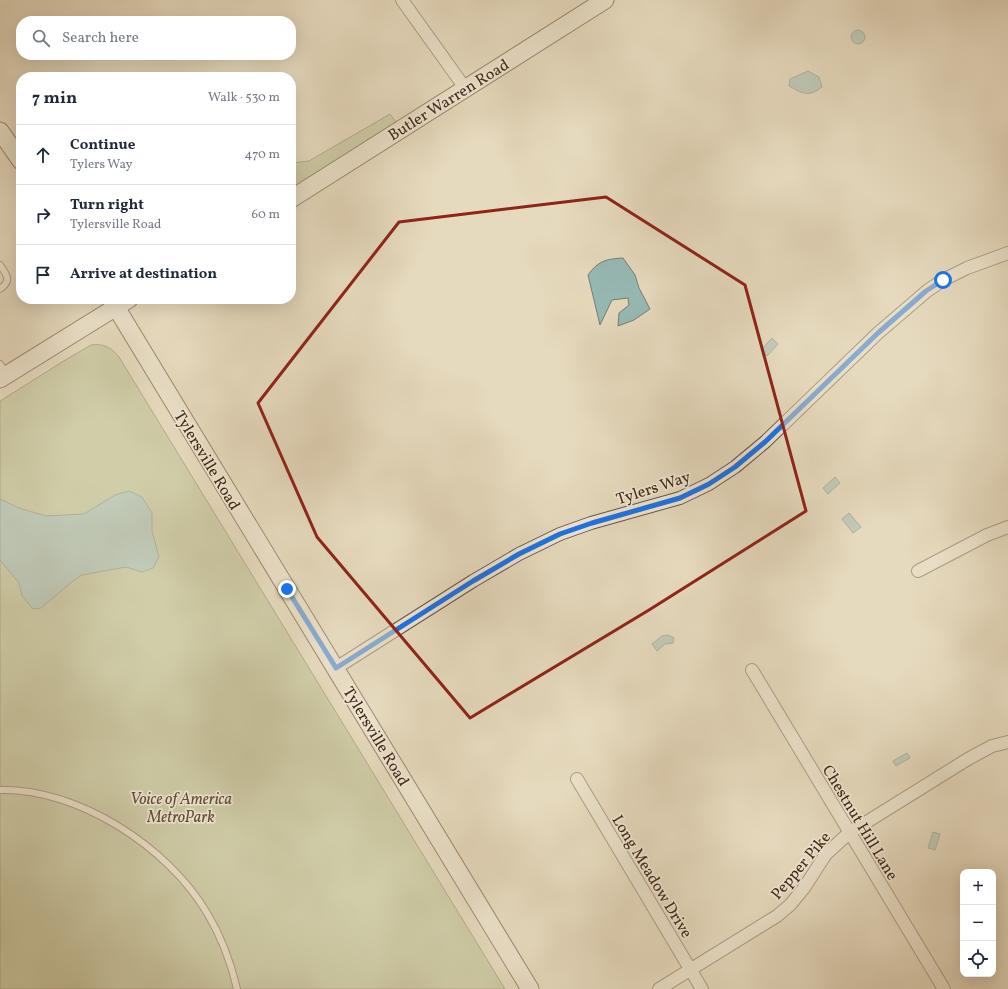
<!DOCTYPE html>
<html lang="en">
<head>
<meta charset="utf-8">
<style>
	body { margin:0; font-family:Vollkorn,serif; background:#f2f2f3; color:#1f2937 }
	.controls { position:absolute; right:12px; bottom:12px; display:grid; overflow:hidden; border-radius:8px; box-shadow:0 4px 16px #0002 }
	.controls button { width:36px; height:36px; display:grid; place-items:center; padding:0; border:0; border-bottom:1px solid #e0e1e3; background:#fff; color:#1f2937; font:20px sans-serif }
	.stop { position:absolute; width:12px; height:12px; margin:-9px; border:3px solid #1a73e8; border-radius:50%; background:#fff }
	.stop.end { background:#1a73e8; border-color:#fff; box-shadow:0 1px 4px #0008 }
	.list { margin:0; padding:0; list-style:none }
	h2 { display:flex; justify-content:space-between; align-items:center; height:52px; margin:0; padding:0 16px; font-size:17px }
	h2 small { font-size:13px; font-weight:400; color:#747a83 }
	.list li { display:grid; grid-template-columns:26px 1fr auto; gap:12px; align-items:center; box-sizing:border-box; height:60px; padding:0 16px; border-top:1px solid #e0e1e3 }
	.list b { display:block; font-size:15px; white-space:nowrap }
	.list p { margin:0; font-size:13px; white-space:nowrap; color:#747a83 }
	.list em { font-size:13px; font-style:normal; color:#747a83 }
	.icon { flex:none; width:22px; height:22px; fill:none; stroke:currentColor; stroke-width:2; stroke-linecap:round; stroke-linejoin:round }
	.map { position:relative; flex:none; width:1008px; height:989px; overflow:hidden }
	.search { position:absolute; background:#fff; box-shadow:0 4px 16px #0002; left:16px; top:16px; width:280px; height:44px; display:flex; align-items:center; gap:10px; box-sizing:border-box; padding:0 14px; border-radius:16px; color:#747a83; font-size:15px }
	.panel { position:absolute; background:#fff; box-shadow:0 4px 16px #0002; left:16px; top:72px; width:280px; height:232px; border-radius:16px }
	.map>svg:first-child { display:block }
</style>
</head>
<body>
<div class="map">
<svg width="1008" height="989" viewBox="0 0 1008 989">
	<rect width="100%" height="100%" fill="#e6dabe"/>
	<filter id="stains"><feTurbulence type="fractalNoise" baseFrequency=".005" numOctaves="4"/><feColorMatrix values="0 0 0 0 .2 0 0 0 0 .09 0 0 0 0 .02 0 0 0 .5 -.17"/></filter>
	<radialGradient id="worn" r=".72"><stop offset=".6" stop-color="#630" stop-opacity="0"/><stop offset="1" stop-color="#630" stop-opacity=".3"/></radialGradient>
	<g fill="#b6bf91" stroke="#7c7354">
		<path d="M390 114 401 129 291 199V163L309 161Z"/>
		<path d="M91 345C103 343 112 348 119 357L505 989H0V401L62 362Z"/>
	</g>
	<g fill="#97bab6" stroke="#757f76">
		<circle cx="858" cy="37" r="7"/>
		<path d="M808 71 819 77 822 87C808 98 802 93 789 86L790 79Z"/>
		<path d="M623 258 635 275 639 288 650 309 634 320 618 326 619 313 629 305 628 298 612 300 600 325 588 275C598 261 606 259 623 258Z"/>
		<path d="M772 338 778 344 767 356 761 350Z"/>
		<path d="M835 477 840 483 828 494 823 488Z"/>
		<path d="M129 491 142 497 152 513V531L159 557 153 568 142 572 126 567 82 575 73 581 41 608 33 609 22 596 19 583 0 560V499L19 508 46 516 84 514 115 495Z"/>
		<path d="M849 513 861 527 853 533 842 519Z"/>
		<path d="M668 635 674 638 673 643 665 644 657 651 652 644 662 636Z"/>
		<path d="M907 753 910 758 896 766 893 761Z"/>
		<path d="M933 832 940 834 935 850 928 848Z"/>
	</g>
	<g fill="none" stroke-linecap="round" stroke-linejoin="round">
		<defs>
			<g id="lane">
				<path d="M0 265C7 275 12 281 0 289"/>
				<path d="M0 364 6 373"/>
				<path d="M0 790C78 788 168 847 207 913 221 936 231 963 237 989"/>
			</g>
			<g id="street">
				<path d="M402 0 465 88"/>
				<path d="M918 571 987 535 1008 527"/>
				<path d="M336 668 473 581 519 554 560 534 591 523 680 498 709 484 735 467 765 442 878 333 927 291 943 280 967 268 1008 253"/>
				<path d="M752 670 944 989"/>
				<path d="M577 779 702 989"/>
				<path d="M659 989 777 916 790 905 804 888 826 854 849 833 968 759 992 746 1008 742"/>
			</g>
			<g id="secondary">
				<path d="M0 131 21 161"/>
				<path d="M291 199 605 0"/>
				<path d="M111 299 530 989"/>
				<path d="M0 379 129 299"/>
			</g>
		</defs>
		<use href="#lane" stroke="#6b5440" stroke-width="8"/>
		<use href="#street" stroke="#6b5440" stroke-width="14"/>
		<use href="#secondary" stroke="#422716" stroke-width="19"/>
		<use href="#lane" stroke="#efe7d5" stroke-width="6"/>
		<use href="#street" stroke="#efe7d5" stroke-width="12"/>
		<use href="#secondary" stroke="#efe7d5" stroke-width="17"/>
	</g>
	<g fill="none" stroke-linecap="round" stroke-linejoin="round">
		<path stroke="#1a73e8" stroke-width="5" d="M287 589 336 668 473 581 519 554 560 534 592 523 680 498 709 484 735 467 765 442 878 333 926 291 943 280"/>
	</g>
	<path d="M0 0H1008V989H0ZM606 197 745 285 806 511 649 610 470 718 317 537 258 403 399 222Z" fill="#e6dabe" fill-opacity=".55" fill-rule="evenodd"/>
	<path fill="none" stroke="#8f2418" stroke-width="3" stroke-linejoin="round" d="M606 197 745 285 806 511 649 610 470 718 317 537 258 403 399 222Z"/>
	<g text-anchor="middle" stroke-width="3.5" stroke-linejoin="round" paint-order="stroke">
		<g font-size="16" fill="#422716" stroke="#efe7d5">
			<text transform="translate(448 99) rotate(-32)" y="6">Butler Warren Road</text>
			<text transform="translate(208 460) rotate(59)" y="6">Tylersville Road</text>
			<text transform="translate(653 487) rotate(-18)" y="6">Tylers Way</text>
			<text transform="translate(377 736) rotate(59)" y="6">Tylersville Road</text>
			<text transform="translate(861 822) rotate(59)" y="6">Chestnut Hill Lane</text>
			<text transform="translate(800 865) rotate(-50)" y="6">Pepper Pike</text>
			<text transform="translate(653 876) rotate(59)" y="6">Long Meadow Drive</text>
		</g>
		<g font-size="16" font-style="italic" fill="#5f4d35" stroke="#efe7d5">
			<text x="181" y="804">Voice of America<tspan x="181" dy="18">MetroPark</tspan></text>
		</g>
	</g>
	<rect width="100%" height="100%" filter="url(#stains)"/>
	<rect width="100%" height="100%" fill="url(#worn)"/>
</svg>
<div class="controls">
<button>+</button>
<button>−</button>
<button><svg class="icon" aria-label="locate" viewBox="0 0 24 24"><circle cx="12" cy="12" r="6"/><path d="M12 2v4M12 18v4M2 12h4M18 12h4"/></svg></button>
</div>
<div class="stop" style="left:943px;top:280px"></div>
<div class="stop end" style="left:287px;top:589px"></div>
<div class="search"><svg class="icon" aria-label="search" viewBox="0 0 24 24"><circle cx="10" cy="10" r="6"/><path d="M15 15l6 6"/></svg>Search here</div>
<section class="panel">
<h2>7 min<small>Walk · 530 m</small></h2>
<ul class="list">
<li><svg class="icon" aria-label="ahead" viewBox="0 0 24 24"><path d="M12 20V5M6 11l6-6 6 6"/></svg><div><b>Continue</b><p>Tylers Way</p></div><em>470 m</em></li>
<li><svg class="icon" aria-label="right" viewBox="0 0 24 24"><path d="M7 20v-9h11M14 6l5 5-5 5"/></svg><div><b>Turn right</b><p>Tylersville Road</p></div><em>60 m</em></li>
<li><svg class="icon" aria-label="arrive" viewBox="0 0 24 24"><path d="M6 21V4h12l-3 4 3 4H6"/></svg><div><b>Arrive at destination</b></div></li>
</ul>
</section>
</div>
</body>
</html>
